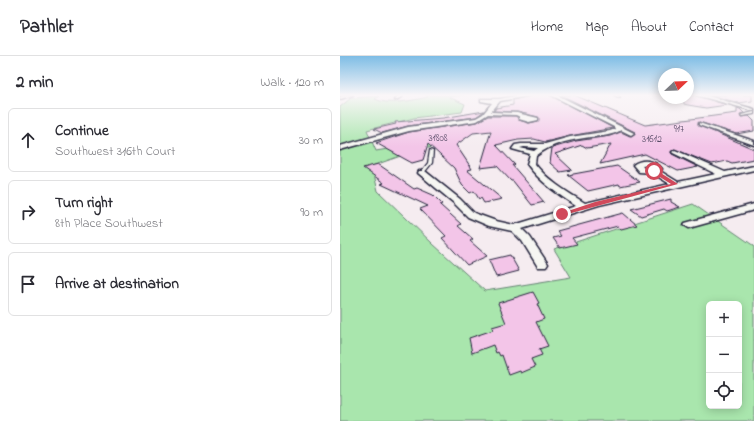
<!DOCTYPE html>
<html lang="en">
<head>
<meta charset="utf-8">
<style>
	body { margin:0; font-family:"Indie Flower",sans-serif; background:#f7f7f7; color:#2b2b33 }
	.controls { position:absolute; right:12px; bottom:12px; display:grid; overflow:hidden; border-radius:6px; box-shadow:0 2px 10px #0003 }
	.controls button { width:36px; height:36px; display:grid; place-items:center; padding:0; border:0; border-bottom:1px solid #e1e1e2; background:#fff; color:#2b2b33; font:20px sans-serif }
	.compass { position:absolute; left:318px; top:12px; width:36px; height:36px; border-radius:50%; background:#fff; box-shadow:0 2px 10px #0003; rotate:67deg }
	.stop { position:absolute; width:12px; height:12px; margin:-9px; border:3px solid #d1495b; border-radius:50%; background:#fff }
	.stop.end { background:#d1495b; border-color:#fff; box-shadow:0 1px 4px #0008 }
	.list { margin:0; padding:0; list-style:none }
	h2 { display:flex; justify-content:space-between; align-items:center; height:52px; margin:0; padding:0 16px; font-size:17px }
	h2 small { font-size:13px; font-weight:400; color:#7c7c81 }
	.list li { display:grid; grid-template-columns:26px 1fr auto; gap:12px; align-items:center; box-sizing:border-box; height:64px; margin:0 8px 8px; padding:0 8px; border:1px solid #e1e1e2; border-radius:6px }
	.list b { display:block; font-size:15px; white-space:nowrap }
	.list p { margin:0; font-size:13px; white-space:nowrap; color:#7c7c81 }
	.list em { font-size:13px; font-style:normal; color:#7c7c81 }
	.icon { flex:none; width:22px; height:22px; fill:none; stroke:currentColor; stroke-width:2; stroke-linecap:round; stroke-linejoin:round }
	.map { position:relative; flex:none; width:414px; height:365px; overflow:hidden }
	header { display:flex; align-items:center; gap:24px; box-sizing:border-box; height:56px; padding:0 20px; background:#fff; border-bottom:1px solid #e1e1e2 }
	header strong { font-size:19px }
	nav { display:flex; gap:22px; margin-inline-start:auto; font-size:14px }
	main { display:flex }
	aside { flex:1; background:#fff }
	.map>svg:first-child { display:block }
</style>
</head>
<body>
<header>
<strong>Pathlet</strong>
<nav><a>Home</a><a>Map</a><a>About</a><a>Contact</a></nav>
</header>
<main>
<aside>
<h2>2 min<small>Walk · 120 m</small></h2>
<ul class="list">
<li><svg class="icon" aria-label="ahead" viewBox="0 0 24 24"><path d="M12 20V5M6 11l6-6 6 6"/></svg><div><b>Continue</b><p>Southwest 316th Court</p></div><em>30 m</em></li>
<li><svg class="icon" aria-label="right" viewBox="0 0 24 24"><path d="M7 20v-9h11M14 6l5 5-5 5"/></svg><div><b>Turn right</b><p>8th Place Southwest</p></div><em>90 m</em></li>
<li><svg class="icon" aria-label="arrive" viewBox="0 0 24 24"><path d="M6 21V4h12l-3 4 3 4H6"/></svg><div><b>Arrive at destination</b></div></li>
</ul>
</aside>
<div class="map">
<svg width="414" height="365" viewBox="0 0 414 365">
	<rect width="100%" height="100%" fill="#f5ecf0"/>
	<filter id="ink" filterUnits="userSpaceOnUse"><feTurbulence type="fractalNoise" baseFrequency=".025" numOctaves="2"/><feDisplacementMap in="SourceGraphic" scale="8" xChannelSelector="R" yChannelSelector="G"/><feConvolveMatrix kernelMatrix="1 2 1 2 8 2 1 2 1" color-interpolation-filters="sRGB"/></filter>
	<g filter="url(#ink)">
		<path fill="#a9e6ad" stroke="#668474" fill-rule="evenodd" d="M85 39H124L109 41 125 48 122 56 74 62 27 74 36 95 123 80 125 83 72 96 32 110 38 135 93 188 145 235 231 221 214 193 353 148 414 190V365H0V51L11 42 39 40 35 43C48 50 74 44 88 41ZM369 248H399V350H369Z"/>
		<g fill="#f3c5e8" stroke="#22223b">
			<path d="M193 39H210L273 72 230 80 205 86 194 83 178 84 156 89 175 109H172L204 146 192 149 173 125H171L157 110 140 112 151 75 133 77 116 89 132 113 127 114 162 143 144 147 141 142 139 143 134 135 130 137 122 129 114 112 88 88 83 104 72 107 36 87 69 76 137 66 148 60H176L179 64 189 67 198 65V61L177 56 154 55 156 52 173 49V44Z"/>
			<path d="M221 39H234L305 69 397 57V52L400 53 404 57 400 58 401 61 409 60 414 65V75L396 78 359 66 358 69 414 93V103L392 107 387 105 372 108 334 93 331 96 332 98 358 111 338 115 305 98 260 108 271 88 247 92 242 89 215 98 232 114 220 116 210 107 212 92 236 85 270 80 281 76 290 80 295 77V76Z"/>
			<path d="M348 39H355L387 49 366 52 348 49 344 48 343 42H348Z"/>
			<path d="M371 39H412V45L399 47Z"/>
			<path d="M144 55 136 61 68 70 42 77 34 73 56 68 55 66 103 62Z"/>
			<path d="M38 108 74 133 77 132 93 139 102 148 100 149 121 168 118 170 133 183 130 185 147 200 127 209 102 182 106 180 80 153 88 150 41 128 44 127 23 112Z"/>
			<path d="M277 110 300 126 280 130 279 128 248 135 228 119Z"/>
			<path d="M331 143V146L340 151 327 155 324 153 301 160 291 153Z"/>
			<path d="M283 157 297 169 281 173 278 170 232 182 237 188 220 192 213 182 221 180 217 175Z"/>
			<path d="M170 199 179 215 156 221 149 204Z"/>
			<path d="M193 236 199 247 197 248 204 263 196 266 208 290 199 293 202 299 191 303 195 311 181 317 180 315 169 319 162 299 160 300 158 296 156 297 153 289 132 297 129 282 153 274 152 271 166 267 158 247Z"/>
		</g>
		<g fill="none" stroke-linecap="round" stroke-linejoin="round">
			<defs>
				<g id="lane">
					<path d="M274 39H277L280 41H278Z"/>
					<path d="M414 56V58L402 60 401 59Z"/>
					<path d="M90 94 93 95 92 107 83 118H81L80 117 88 107Z"/>
				</g>
				<g id="street">
					<path d="M5 39H13L0 43V41Z"/>
					<path d="M58 39H62V41L55 44Z"/>
					<path d="M180 39H192L160 45 151 56 177 57 198 62V64L189 66 179 63 180 61 176 59 148 58 137 65 69 75 0 94V90L68 71 136 62 143 58 152 47 141 45V43H159Z"/>
					<path d="M211 39H217L294 77 291 79 281 74C272 80 260 80 250 81 230 84 212 87 196 100L195 108C208 125 227 136 245 147L330 128 312 117 299 116 293 109C302 102 315 104 322 113L320 115 338 126 376 118 333 97 332 96 335 94 385 116 414 110V114L259 149 182 173 190 181 208 208 206 211H198L182 185 172 175 149 170 128 161 114 147 78 117 79 115H85L120 143 134 157 156 165 174 169 236 150C218 138 200 126 187 108L190 98 172 93 175 89 181 88H205L230 81 270 75 275 73 274 71ZM184 91 198 92 194 95 180 92ZM302 110 309 109 314 112H304Z"/>
					<path d="M356 39H364L414 53V55Z"/>
					<path d="M359 67 414 85V89L359 69Z"/>
					<path d="M414 148V154L349 172 344 169 345 167Z"/>
				</g>
			</defs>
			<use href="#lane" stroke="#22223b" stroke-width="2.5"/>
			<use href="#street" stroke="#22223b" stroke-width="3"/>
			<use href="#lane" fill="#f6f6f2" fill-rule="evenodd"/>
			<use href="#street" fill="#f6f6f2" fill-rule="evenodd"/>
		</g>
	</g>
	<linearGradient id="sky" x2="0" y2="1"><stop stop-color="#7ebde5"/><stop offset="0.43" stop-color="#faf6f8"/><stop offset="1" stop-color="#faf6f8" stop-opacity="0"/></linearGradient>
	<rect width="414" height="91" fill="url(#sky)"/>
	<path fill="#d1495b" d="M312 114H316L338 128 224 159 219 158 255 146 331 128 312 116Z"/>
	<g text-anchor="middle" stroke-width="3" stroke-linejoin="round" paint-order="stroke">
		<g font-size="10" fill="#564b66">
			<text x="339" y="76">917</text>
			<text x="98" y="85">31808</text>
			<text x="312" y="86">31612</text>
		</g>
	</g>
</svg>
<div class="controls">
<button>+</button>
<button>−</button>
<button><svg class="icon" aria-label="locate" viewBox="0 0 24 24"><circle cx="12" cy="12" r="6"/><path d="M12 2v4M12 18v4M2 12h4M18 12h4"/></svg></button>
</div>
<svg class="compass" viewBox="-18 -18 36 36"><path d="M0-13l5 13h-10z" fill="#e53935"/><path d="M0 13l5-13h-10z" fill="#7c7c81"/></svg>
<div class="stop" style="left:314px;top:115px"></div>
<div class="stop end" style="left:222px;top:158px"></div>
</div>
</main>
</body>
</html>
